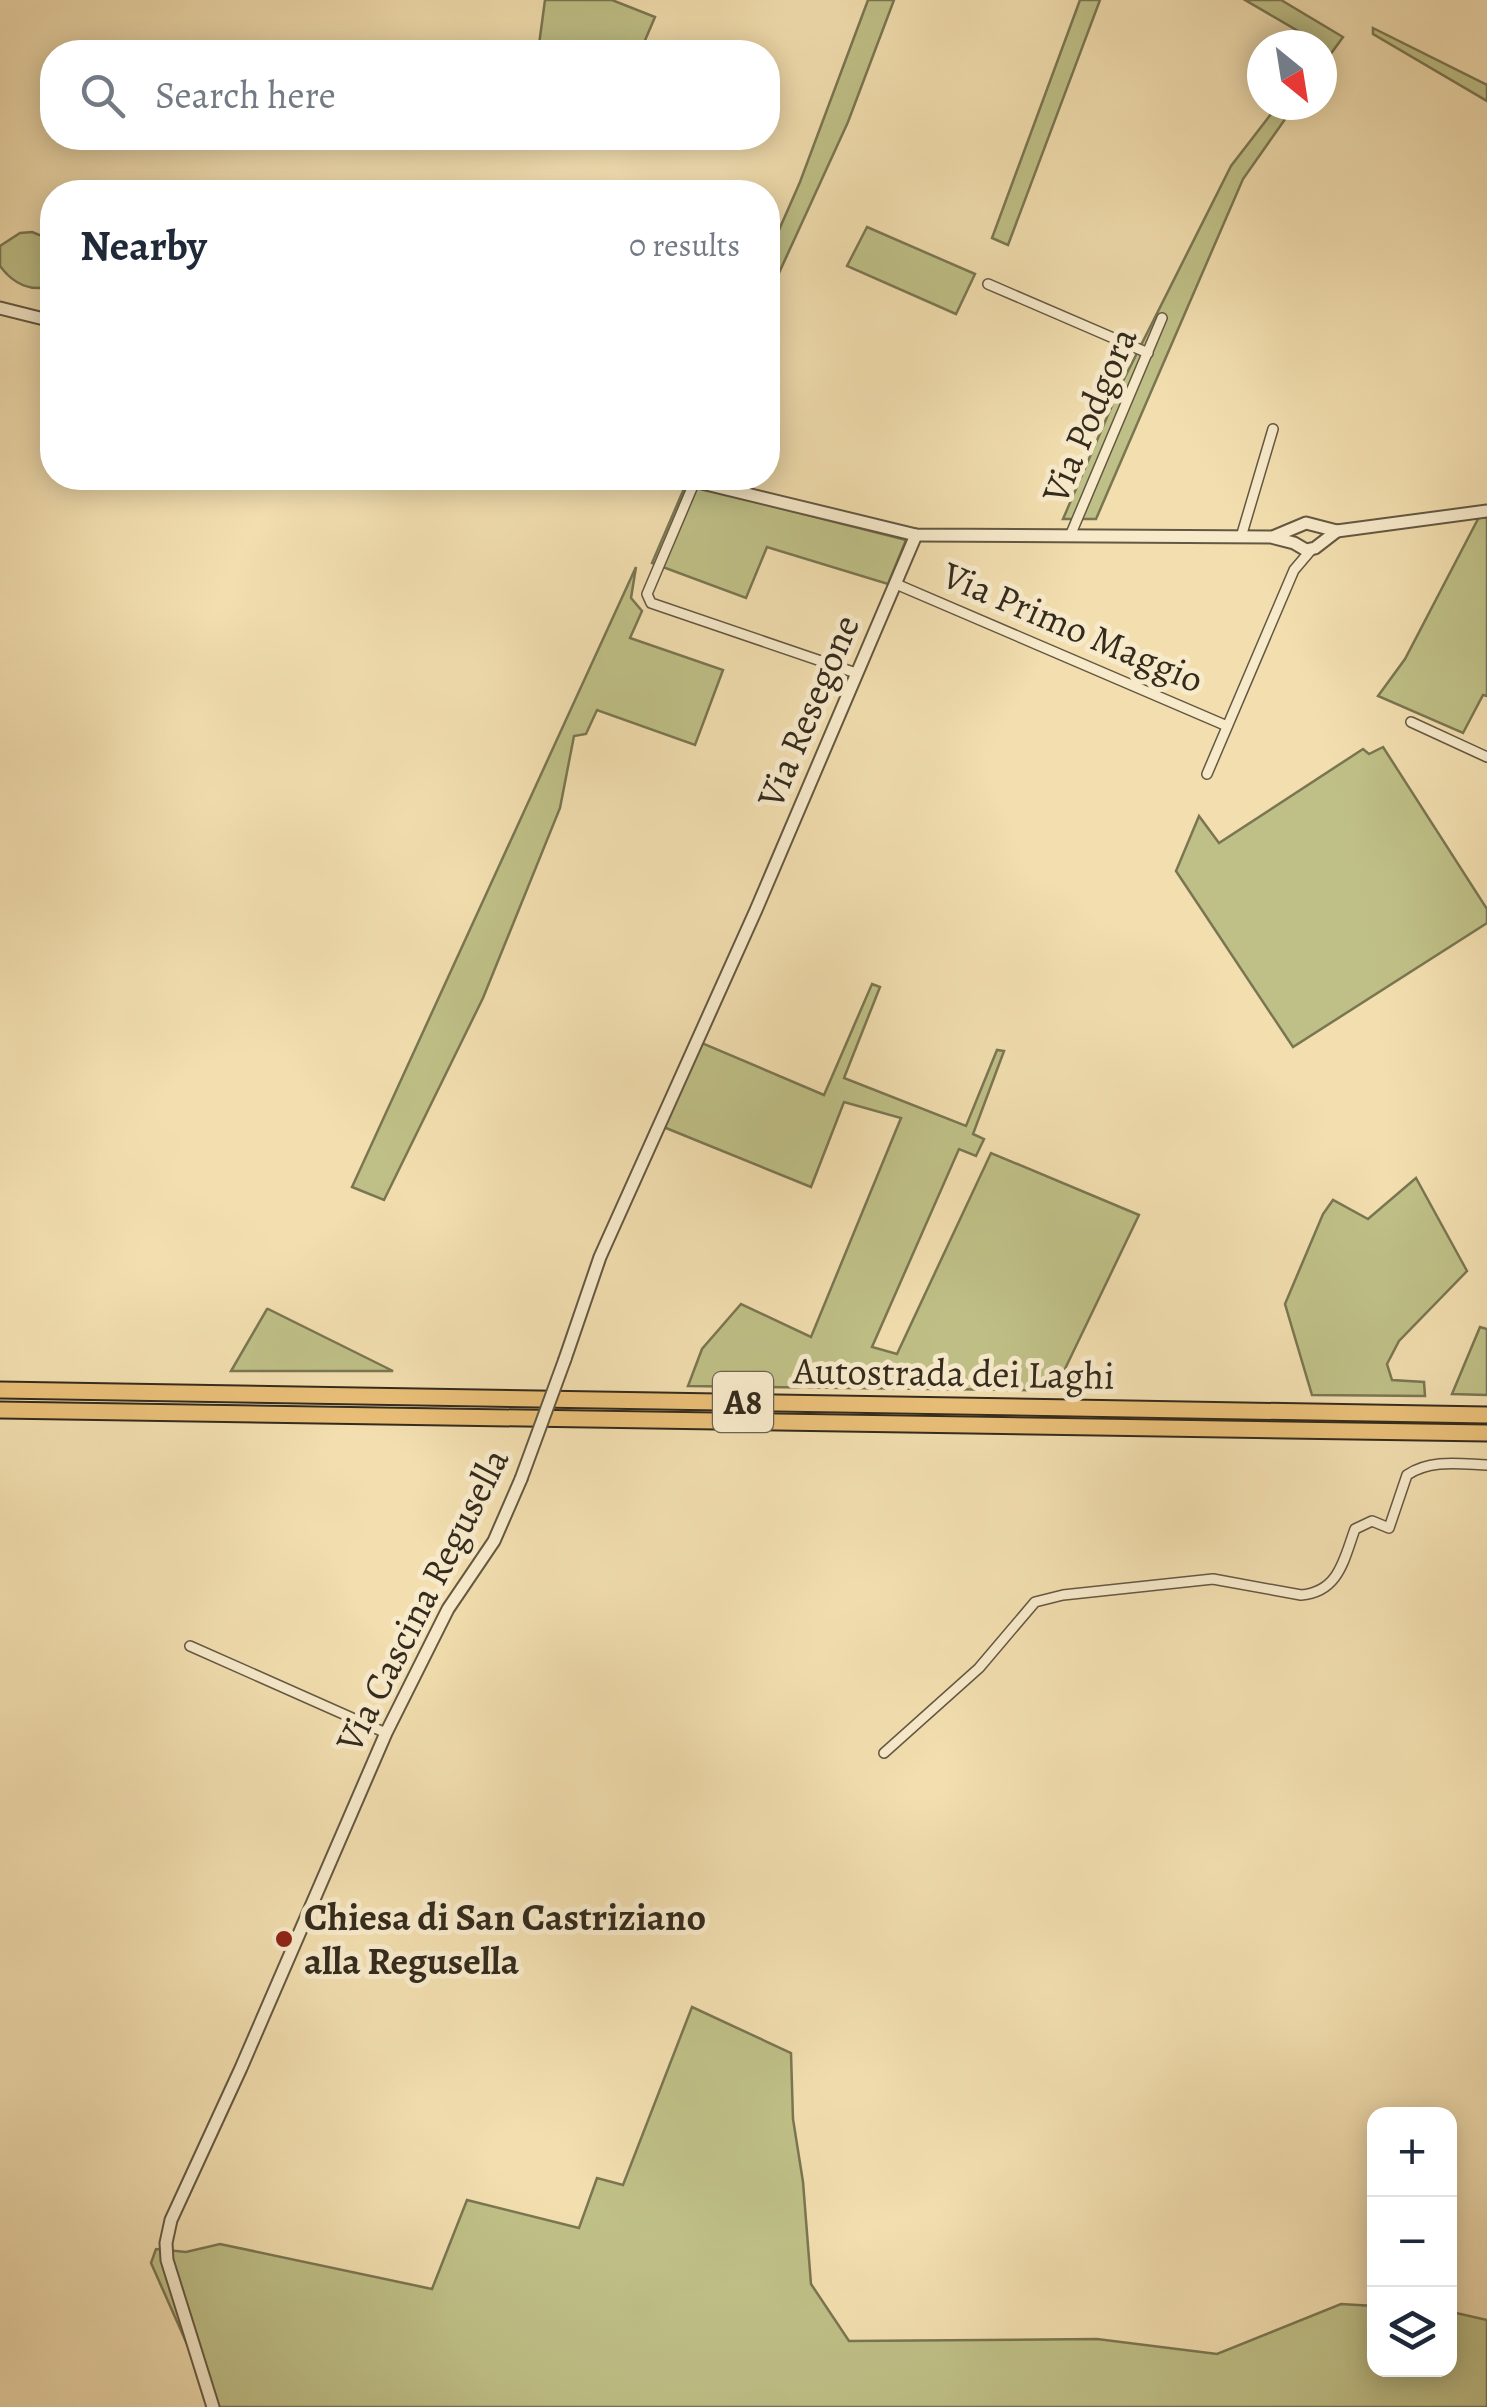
<!DOCTYPE html>
<html lang="en">
<head>
<meta charset="utf-8">
<style>
	body { margin:0; font-family:Alegreya,serif; background:#f6f6f7; color:#1f2937 }
	.controls { position:absolute; right:30px; bottom:30px; display:grid; overflow:hidden; border-radius:20px; box-shadow:0 5px 25px #0003 }
	.controls button { width:90px; height:90px; display:grid; place-items:center; padding:0; border:0; border-bottom:2px solid #e0e1e3; background:#fff; color:#1f2937; font:50px sans-serif }
	.compass { position:absolute; left:1247px; top:30px; width:90px; height:90px; border-radius:50%; background:#fff; box-shadow:0 5px 25px #0003; rotate:150deg }
	.list { margin:0; padding:0; list-style:none }
	h2 { display:flex; justify-content:space-between; align-items:center; height:130px; margin:0; padding:0 40px; font-size:42px }
	h2 small { font-size:32px; font-weight:400; color:#747a83 }
	.icon { flex:none; width:55px; height:55px; fill:none; stroke:currentColor; stroke-width:2; stroke-linecap:round; stroke-linejoin:round }
	.map { position:relative; flex:none; width:1487px; height:2407px; overflow:hidden }
	.search { position:absolute; background:#fff; box-shadow:0 5px 25px #0003; left:40px; top:40px; width:740px; height:110px; display:flex; align-items:center; gap:25px; box-sizing:border-box; padding:0 35px; border-radius:40px; color:#747a83; font-size:38px }
	.panel { position:absolute; background:#fff; box-shadow:0 5px 25px #0003; left:40px; top:180px; width:740px; height:310px; border-radius:40px }
	.map>svg:first-child { display:block }
</style>
</head>
<body>
<div class="map">
<svg width="1487" height="2407" viewBox="0 0 1487 2407">
	<rect width="100%" height="100%" fill="#f2deaf"/>
	<filter id="stains"><feTurbulence type="fractalNoise" baseFrequency=".002" numOctaves="4"/><feColorMatrix values="0 0 0 0 .2 0 0 0 0 .09 0 0 0 0 .02 0 0 0 .5 -.17"/></filter>
	<radialGradient id="worn" r=".72"><stop offset=".6" stop-color="#630" stop-opacity="0"/><stop offset="1" stop-color="#630" stop-opacity=".3"/></radialGradient>
	<g fill="#bfc087" stroke="#7a7652" stroke-width="2.5">
		<path d="M545 0H612L655 17 640 52H538Z"/>
		<path d="M868 0H894L848 122 768 297V255L800 182Z"/>
		<path d="M1080 0H1100L1008 245 992 238Z"/>
		<path d="M1245 0H1281L1343 37 1322 66V45Z"/>
		<path d="M1373 28 1487 85V101L1373 34Z"/>
		<path d="M1278 105H1295L1243 179 1096 519H1063L1120 387 1231 166Z"/>
		<path d="M867 227 975 274 956 314 847 266Z"/>
		<path d="M32 232 52 240V286C31 292 13 284 0 266V246L20 233Z"/>
		<path d="M686 484 906 540 888 584 767 547 746 598 652 563Z"/>
		<path d="M1479 517 1487 518V696L1483 695 1463 733 1378 696 1405 659Z"/>
		<path d="M636 567 631 598 642 611 630 638 723 670 695 745 597 710 586 734 574 736 560 808 483 998 384 1200 352 1187Z"/>
		<path d="M1383 747 1487 909V923L1293 1047 1176 871 1199 816 1219 843 1363 749 1369 754Z"/>
		<path d="M872 984 880 987 844 1078 966 1126 997 1050 1004 1051 973 1134 984 1139 976 1156 959 1149 872 1347 897 1354 991 1153 1139 1215 1063 1373 1107 1391 688 1386 702 1349 741 1304 811 1337 901 1118 844 1102 811 1187 661 1126 702 1043 824 1095Z"/>
		<path d="M1416 1178 1467 1271 1399 1341 1387 1364 1392 1380 1424 1382 1425 1396 1312 1395 1285 1304 1323 1214 1333 1200 1368 1219Z"/>
		<path d="M267 1309H268L393 1371H231Z"/>
		<path d="M1480 1327 1487 1329V1395L1452 1394Z"/>
		<path d="M692 2007 791 2053 793 2119 803 2182 811 2284 849 2341 1097 2339 1217 2354 1341 2304 1374 2306V2370H1450L1452 2312 1487 2320V2407H215L151 2263 156 2249 186 2252 220 2244 432 2289 467 2200 579 2228 597 2178 623 2185Z"/>
	</g>
	<g fill="none" stroke-linecap="round" stroke-linejoin="round">
		<defs>
			<g id="minor">
				<path d="M988 284 1148 353"/>
				<path d="M695 481 647 594 651 603 856 673"/>
				<path d="M1070 536 1162 318"/>
				<path d="M1241 537 1273 429"/>
				<path d="M896 584 1227 726"/>
				<path d="M1411 722 1487 757"/>
				<path d="M1207 774 1294 570 1311 550"/>
				<path d="M190 1646 386 1733"/>
				<path d="M884 1753 979 1668 1035 1602 1063 1595 1213 1579 1301 1595C1339 1592 1344 1559 1355 1529L1372 1521 1389 1528 1407 1475C1431 1459 1460 1464 1487 1465"/>
			</g>
			<g id="tertiary">
				<path d="M0 308 52 321"/>
				<path d="M681 478 916 535 1271 537 1294 543 1306 550 1315 548 1337 531"/>
				<path d="M1275 536 1306 523 1337 531 1487 511"/>
				<path d="M565 1359 600 1257 756 910 916 535"/>
				<path d="M213 2407 167 2260 166 2243 171 2220 241 2068 386 1733 448 1609 494 1541 521 1479"/>
			</g>
			<g id="motorway">
				<path d="M0 1390 1487 1415"/>
				<path d="M0 1410 1487 1433"/>
			</g>
		</defs>
		<use href="#minor" stroke="#645842" stroke-width="12"/>
		<use href="#tertiary" stroke="#645842" stroke-width="15"/>
		<use href="#motorway" stroke="#342b1d" stroke-width="19"/>
		<use href="#minor" stroke="#f7eacb" stroke-width="9"/>
		<use href="#tertiary" stroke="#f7eacb" stroke-width="11"/>
		<use href="#motorway" stroke="#e9bf78" stroke-width="15"/>
		<defs>
			<path id="tertiary-bridge" d="M521 1479 565 1359"/>
		</defs>
		<use href="#tertiary-bridge" stroke="#645842" stroke-width="15" stroke-linecap="butt"/>
		<use href="#tertiary-bridge" stroke="#f7eacb" stroke-width="11"/>
	</g>
	<circle fill="#8f2418" stroke="#f7eacb" stroke-width="4" cx="284" cy="1939" r="10"/>
	<g text-anchor="middle" stroke-width="10" stroke-linejoin="round" paint-order="stroke">
		<rect fill="#f7eacb" stroke="#6e6451" stroke-width="2.5" x="713" y="1372" width="60" height="60" rx="8"/>
		<g font-size="35" font-weight="bold" fill="#342b1d">
			<text x="743" y="1414">A8</text>
		</g>
		<g font-size="38" fill="#342b1d" stroke="#f7eacb">
			<text transform="translate(1089 415) rotate(-67)" y="13">Via Podgora</text>
			<text transform="translate(1073 627) rotate(23)" y="13">Via Primo Maggio</text>
			<text transform="translate(808 711) rotate(-67)" y="13">Via Resegone</text>
			<text transform="translate(954 1373) rotate(1)" y="13">Autostrada dei Laghi</text>
			<text transform="translate(422 1600) rotate(-63)" y="13">Via Cascina Regusella</text>
		</g>
		<g font-size="38" font-weight="bold" fill="#342b1d" stroke="#f7eacb" text-anchor="start">
			<text x="304" y="1930">Chiesa di San Castriziano<tspan x="304" dy="44">alla Regusella</tspan></text>
		</g>
	</g>
	<rect width="100%" height="100%" filter="url(#stains)"/>
	<rect width="100%" height="100%" fill="url(#worn)"/>
</svg>
<div class="controls">
<button>+</button>
<button>−</button>
<button><svg class="icon" aria-label="layers" viewBox="0 0 24 24"><path d="M12 4l9 5-9 5-9-5zM3 14l9 5 9-5"/></svg></button>
</div>
<svg class="compass" viewBox="-18 -18 36 36"><path d="M0-13l5 13h-10z" fill="#e53935"/><path d="M0 13l5-13h-10z" fill="#747a83"/></svg>
<div class="search"><svg class="icon" aria-label="search" viewBox="0 0 24 24"><circle cx="10" cy="10" r="6"/><path d="M15 15l6 6"/></svg>Search here</div>
<section class="panel">
<h2>Nearby<small>0 results</small></h2>
<ul class="list">
</ul>
</section>
</div>
</body>
</html>
